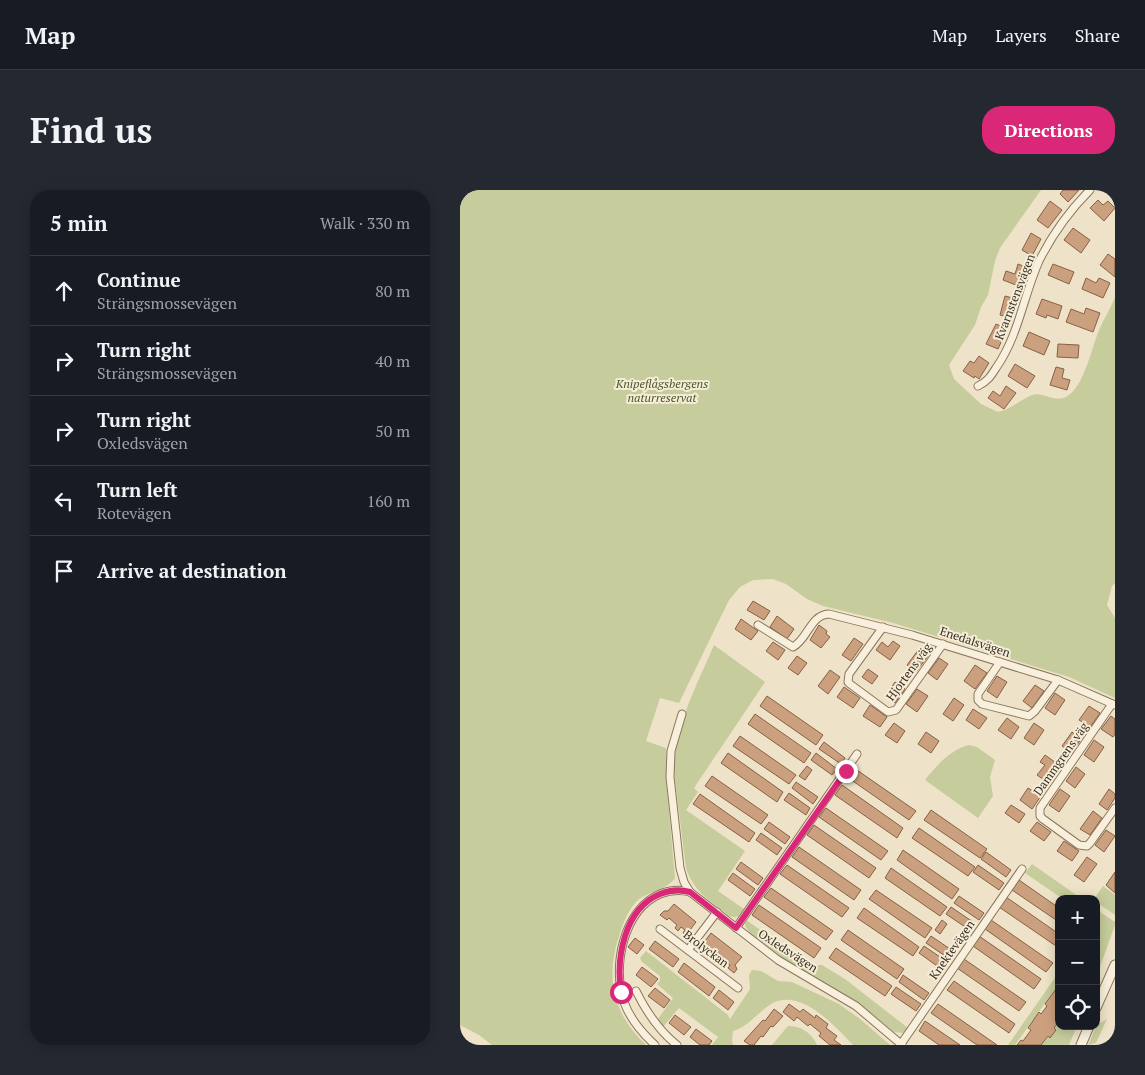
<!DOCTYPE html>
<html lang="en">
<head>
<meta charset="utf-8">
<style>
	body { margin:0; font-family:"PT Serif",serif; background:#242831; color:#f1f3f6 }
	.controls { position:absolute; right:15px; bottom:15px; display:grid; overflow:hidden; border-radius:10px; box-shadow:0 2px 12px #0003 }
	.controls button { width:45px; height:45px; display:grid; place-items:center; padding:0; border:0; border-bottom:1px solid #363941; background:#171b24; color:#f1f3f6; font:25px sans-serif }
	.stop { position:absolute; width:15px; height:15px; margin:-11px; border:4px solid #db2777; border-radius:50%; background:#fff }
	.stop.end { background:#db2777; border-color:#fff; box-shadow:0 1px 5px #0008 }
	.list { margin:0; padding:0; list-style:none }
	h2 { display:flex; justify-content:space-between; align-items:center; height:65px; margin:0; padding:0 20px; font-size:21px }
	h2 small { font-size:16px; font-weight:400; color:#9ea1a6 }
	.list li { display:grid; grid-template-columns:32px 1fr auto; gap:15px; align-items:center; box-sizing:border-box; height:70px; padding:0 20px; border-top:1px solid #363941 }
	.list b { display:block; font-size:19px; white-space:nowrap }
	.list p { margin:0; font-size:16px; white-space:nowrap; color:#9ea1a6 }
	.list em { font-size:16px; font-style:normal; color:#9ea1a6 }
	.icon { flex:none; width:28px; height:28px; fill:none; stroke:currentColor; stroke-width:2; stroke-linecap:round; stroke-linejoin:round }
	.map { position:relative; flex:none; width:655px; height:855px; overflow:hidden; border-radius:20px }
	header { display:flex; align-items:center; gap:30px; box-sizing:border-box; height:70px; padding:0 25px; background:#171b24; border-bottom:1px solid #363941 }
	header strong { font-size:24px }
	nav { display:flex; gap:28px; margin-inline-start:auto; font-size:18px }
	.intro { display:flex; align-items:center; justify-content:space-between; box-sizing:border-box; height:120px; padding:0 30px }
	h1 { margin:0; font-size:35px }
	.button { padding:12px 22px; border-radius:20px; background:#db2777; color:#fff; font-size:18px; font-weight:700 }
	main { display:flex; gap:30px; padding:0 30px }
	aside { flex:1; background:#171b24; border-radius:20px; box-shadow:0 2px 12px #0003 }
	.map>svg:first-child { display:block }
</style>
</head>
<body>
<header>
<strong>Map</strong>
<nav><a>Map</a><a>Layers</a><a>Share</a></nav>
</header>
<div class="intro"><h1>Find us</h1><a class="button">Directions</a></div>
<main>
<aside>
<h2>5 min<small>Walk · 330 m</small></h2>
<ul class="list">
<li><svg class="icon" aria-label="ahead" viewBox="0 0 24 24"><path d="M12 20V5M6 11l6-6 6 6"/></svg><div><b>Continue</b><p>Strängsmossevägen</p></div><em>80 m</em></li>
<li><svg class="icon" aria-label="right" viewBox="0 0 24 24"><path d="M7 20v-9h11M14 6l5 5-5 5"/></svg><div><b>Turn right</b><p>Strängsmossevägen</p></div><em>40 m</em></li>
<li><svg class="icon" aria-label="right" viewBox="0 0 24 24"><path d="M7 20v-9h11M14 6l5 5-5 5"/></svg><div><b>Turn right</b><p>Oxledsvägen</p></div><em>50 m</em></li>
<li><svg class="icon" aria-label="left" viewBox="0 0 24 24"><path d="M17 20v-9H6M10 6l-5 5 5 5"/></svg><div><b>Turn left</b><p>Rotevägen</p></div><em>160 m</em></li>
<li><svg class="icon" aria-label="arrive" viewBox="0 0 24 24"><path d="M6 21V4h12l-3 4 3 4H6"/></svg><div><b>Arrive at destination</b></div></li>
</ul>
</aside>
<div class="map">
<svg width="655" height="855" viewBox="0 0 655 855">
	<rect width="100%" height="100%" fill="#eee3c8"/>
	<g fill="#c6cc9c">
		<path d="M0 0H581L540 58 535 71 528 105 521 117 515 135 489 175 494 189 521 214 538 222C551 219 560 210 572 205 583 201 593 213 606 207 625 196 631 158 640 138 644 128 651 118 655 107V393L652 396 647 415 655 428V508L609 487 433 433 363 416 347 409 326 394 313 389 293 390 280 397 269 410 219 513 200 508 186 551 206 558 207 598 215 688C206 701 187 701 176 712 167 722 163 734 159 746 145 788 153 824 186 855H32L19 845 0 835Z"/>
		<path d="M254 455 305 492 234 598 238 602 226 620 285 661 258 701 284 719C280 726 277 729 269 726 250 711 234 702 226 678L214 583C213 539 237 495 254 455Z"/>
		<path d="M509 555 517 557 535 570 530 587 533 606 518 628 465 590C477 575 490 560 509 555Z"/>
		<path d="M572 674 622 709H603L565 683Z"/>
		<path d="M643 696 655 705V725L636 712V709H634Z"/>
		<path d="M640 722 655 732V735L636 788V728Z"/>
		<path d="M286 730 351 775H362L385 789 448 838 443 843 434 842C417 828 400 814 382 803 362 790 292 755 285 735Z"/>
		<path d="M186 761 268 825 270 829 290 799 289 785 292 780 301 781 318 791 332 792 379 814 400 829 430 855H393C375 836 340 797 311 814 298 822 288 837 273 841L272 851 273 855H252L258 847 219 818 203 837 198 829 213 808 197 794 200 791V786L182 772 180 768Z"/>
		<path d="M599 782V794L555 855H548Z"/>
		<path d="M647 829 636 853 628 855 637 835Z"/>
		<path d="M599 831V836H617L609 855H581L588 846 591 847 596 840 594 838Z"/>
		<path d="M328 836C341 836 352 843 357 855H312Z"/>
	</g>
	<g fill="#cba07f" stroke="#886044">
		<path d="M603 0H619L608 12 600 4Z"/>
		<path d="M638 10 643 15 648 11 655 18 644 31 630 18Z"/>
		<path d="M590 11 602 20 588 38 577 30Z"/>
		<path d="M613 38 630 50 621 63 604 50Z"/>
		<path d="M571 43 581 49 572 66 562 60Z"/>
		<path d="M648 64 655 69V87L640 75Z"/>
		<path d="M558 74 568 78 561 97 543 90 546 81 555 84Z"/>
		<path d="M593 74 614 82 609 94 588 85Z"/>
		<path d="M626 88 636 93 639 88 650 93 643 108 622 99Z"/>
		<path d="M545 106 557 109 551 128 540 125Z"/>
		<path d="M582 109 602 116 598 129 587 125 586 128 576 124Z"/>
		<path d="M626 118 640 123 633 142 606 132 611 119 624 124Z"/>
		<path d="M536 134 547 139 538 159 526 154Z"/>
		<path d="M569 142 590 151 584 165 563 156Z"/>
		<path d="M598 154 619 155 618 168 597 167Z"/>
		<path d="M519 166 529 173 519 189 515 186 514 188 503 181 510 171 514 173Z"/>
		<path d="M555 174 575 186 567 198 548 186Z"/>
		<path d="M596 177 604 179 602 188 610 190 607 200 590 195Z"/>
		<path d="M546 196 556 203 544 219 528 208 533 201 540 206Z"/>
		<path d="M293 411 310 421 304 430 287 420Z"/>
		<path d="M317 426 334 439 327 449 310 437Z"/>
		<path d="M281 429 298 441 291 450 275 439Z"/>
		<path d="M359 435 367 441 366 444 370 447 361 458 350 450Z"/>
		<path d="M394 448 403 454 391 471 382 465Z"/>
		<path d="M433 451 440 456 430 470 416 460 422 452 428 457Z"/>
		<path d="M313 452 325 460 318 470 306 461Z"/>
		<path d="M459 459 468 466 456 482 447 475Z"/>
		<path d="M337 466 347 473 338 485 328 478Z"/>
		<path d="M479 468 488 474 477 490 468 483Z"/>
		<path d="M515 475 527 483 515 499 504 491Z"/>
		<path d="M408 479 418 486 412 494 402 487Z"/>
		<path d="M370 480 380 487 368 504 358 496Z"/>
		<path d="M537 486 547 492 537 508 527 501Z"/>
		<path d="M435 492 445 499 435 513 425 506Z"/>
		<path d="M575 495 584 501 572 518 563 511Z"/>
		<path d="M384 497 400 508 393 518 377 507Z"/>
		<path d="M457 499 468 506 457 522 446 514Z"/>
		<path d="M595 503 605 510 595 525 585 518Z"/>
		<path d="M307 506 363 545 356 555 300 516Z"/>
		<path d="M494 508 504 515 493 531 483 524Z"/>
		<path d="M410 515 427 527 420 537 403 526Z"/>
		<path d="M629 516 640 523 630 537 619 530Z"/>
		<path d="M513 519 527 528 519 539 506 530Z"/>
		<path d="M295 524 351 563 344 573 288 534Z"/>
		<path d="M651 526 655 529V544L653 547 641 539Z"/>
		<path d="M547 528 559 537 551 549 538 540Z"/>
		<path d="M434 533 445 541 437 553 425 545Z"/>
		<path d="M574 533 584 540 574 555 564 548Z"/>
		<path d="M466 542 479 551 471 563 458 554Z"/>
		<path d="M612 542 621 549 612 563 602 556Z"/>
		<path d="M280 546 336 585 329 594 273 556Z"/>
		<path d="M634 550 644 557 634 572 624 565Z"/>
		<path d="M364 552 385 568 381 574 359 559Z"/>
		<path d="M268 563 323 602 317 612 261 573Z"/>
		<path d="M356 563 377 579 372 585 351 570Z"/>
		<path d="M585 565 599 575 596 578 598 580 592 588 591 586 587 592 577 585 585 575 580 572Z"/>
		<path d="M347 576 352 580 345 590 339 586Z"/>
		<path d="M616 577 625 584 615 598 606 591Z"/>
		<path d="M394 578 456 621 449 630 387 587Z"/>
		<path d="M252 586 308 625 301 634 245 596Z"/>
		<path d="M336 592 358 607 353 614 332 598Z"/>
		<path d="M382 595 443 638 437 648 375 605Z"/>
		<path d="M568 598 581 606 572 619 560 610Z"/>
		<path d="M600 599 610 606 599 622 589 615Z"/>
		<path d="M649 599 655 604V608L647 620 639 614Z"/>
		<path d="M329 603 350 618 346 625 324 610Z"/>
		<path d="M240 604 295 643 289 652 233 614Z"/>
		<path d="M551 615 565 624 559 633 545 623Z"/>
		<path d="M366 618 428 661 421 670 359 627Z"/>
		<path d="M471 620 527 659 520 668 464 630Z"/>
		<path d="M633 621 642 628 630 645 620 639Z"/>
		<path d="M309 632 330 647 325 654 304 639Z"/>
		<path d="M577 632 591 642 584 651 570 641Z"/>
		<path d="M354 635 416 678 409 688 347 645Z"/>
		<path d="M459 638 515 677 508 686 452 648Z"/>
		<path d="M646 640 655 646 644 662 635 655Z"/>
		<path d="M301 643 322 658 317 665 296 650Z"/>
		<path d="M604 651 619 661 612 671 597 661Z"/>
		<path d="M339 657 401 700 394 710 332 667Z"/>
		<path d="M443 660 499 699 492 709 437 670Z"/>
		<path d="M526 662 551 680 546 687 521 669Z"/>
		<path d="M627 667 637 674 624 692 614 685Z"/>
		<path d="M281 672 303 688 298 695 276 679Z"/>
		<path d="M327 675 389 718 382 727 320 684Z"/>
		<path d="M518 675 544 693 539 700 513 682Z"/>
		<path d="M431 678 487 717 480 726 425 688Z"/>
		<path d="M655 682V703L646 695Z"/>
		<path d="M273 683 295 699 290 706 268 690Z"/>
		<path d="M559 690 599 718V732L552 700Z"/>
		<path d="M311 698 373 741 366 750 304 707Z"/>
		<path d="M416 700 472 738 465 748 409 709Z"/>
		<path d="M499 706 524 723 519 730 494 713Z"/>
		<path d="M546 707 599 744V758L539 717Z"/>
		<path d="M214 714 236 732 230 740 232 744 229 748 223 743 225 740 221 737 218 741 215 738 217 735 209 728 207 730 200 725 204 721H208Z"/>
		<path d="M299 715 361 758 354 768 292 725Z"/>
		<path d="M491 717 516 734 511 741 486 724Z"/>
		<path d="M404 718 459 757 453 766 397 728Z"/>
		<path d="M482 730 487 734 480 744 475 740Z"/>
		<path d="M531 730 593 773 586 782 525 739Z"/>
		<path d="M388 740 444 779 437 789 381 750Z"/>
		<path d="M251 743 282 767 275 775 277 779 274 783 268 778 270 775 261 769 258 772 252 767 255 764 246 757 244 759 237 754 241 750 245 751Z"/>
		<path d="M471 746 496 763 491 770 466 753Z"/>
		<path d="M519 746 581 789 574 799 513 756Z"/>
		<path d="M175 748 184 755 177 764 168 757Z"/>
		<path d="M195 751 219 769 213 777 189 759Z"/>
		<path d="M464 756 489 773 484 781 459 763Z"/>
		<path d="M376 758 432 796 425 806 369 768Z"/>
		<path d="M504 769 566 812 559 821 497 778Z"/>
		<path d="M224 773 255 797 249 806 218 782Z"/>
		<path d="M182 777 198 789 191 797 176 785Z"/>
		<path d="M443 785 469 803 464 810 439 792Z"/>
		<path d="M494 791 555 834 549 843 487 800Z"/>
		<path d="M436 797 461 814 456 821 431 804Z"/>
		<path d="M195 798 210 810 204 818 188 806Z"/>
		<path d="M596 799 598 800 599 799V831L594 838 596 840 590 848 588 846 581 855H557L561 850 563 851 571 840 568 838 579 822 581 824 587 816 585 814Z"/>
		<path d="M259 800 274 812 268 820 253 808Z"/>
		<path d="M329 814 340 822 343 819 355 828 356 825 368 834 366 838 377 846 374 850 381 855H370L359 846 361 843 350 834 348 836 337 827 334 831 323 822Z"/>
		<path d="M478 814 537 855H517L471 823Z"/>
		<path d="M314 819 323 826 313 837 311 836 303 847 301 846 294 855H290L284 851 303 830 305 831Z"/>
		<path d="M215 825 231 837 224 845 209 833Z"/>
		<path d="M465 831 500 855H479L459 841Z"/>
		<path d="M236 839 252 851 249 855H240L230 847Z"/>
	</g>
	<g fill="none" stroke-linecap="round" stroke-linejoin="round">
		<defs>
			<g id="minor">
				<path d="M518 196C527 192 531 186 536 178 559 145 563 107 579 71 592 45 609 21 630 0"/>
				<path d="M298 435 333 457C348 449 350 425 369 424L452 445 598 490 655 515"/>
				<path d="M423 437 389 484 388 492 390 494 428 522 436 520 483 454"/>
				<path d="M540 472 518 504V510L522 514 569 526 575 521 598 490"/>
				<path d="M652 514 580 618V626L583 629 619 655 627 656 630 653 655 618"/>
				<path d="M222 524 211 561 210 587 220 678 224 692 230 702 318 770 396 816 442 855"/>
				<path d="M276 738 397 564"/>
				<path d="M200 739 278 798"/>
				<path d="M228 760 257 722"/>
				<path d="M176 801C186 821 199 841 217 855"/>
				<path d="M441 854 562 679"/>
				<path d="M195 855C182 843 170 829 164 812 152 777 163 720 200 704 210 700 219 699 230 702"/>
			</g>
			<g id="tertiary">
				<path d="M636 818 655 775"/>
				<path d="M621 855 629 836"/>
			</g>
		</defs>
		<use href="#minor" stroke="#8a765d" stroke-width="9"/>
		<use href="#tertiary" stroke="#8a765d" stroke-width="11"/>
		<use href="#minor" stroke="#f8f0dc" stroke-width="7"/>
		<use href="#tertiary" stroke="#f8f0dc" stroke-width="9"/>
	</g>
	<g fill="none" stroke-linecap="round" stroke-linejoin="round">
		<path stroke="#db2777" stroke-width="6" d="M161 802C156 768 164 719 200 704 210 700 219 699 230 702L276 738 386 581"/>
	</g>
	<g text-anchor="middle" stroke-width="4" stroke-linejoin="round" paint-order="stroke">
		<g font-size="12" fill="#3b2e21" stroke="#f5edd8">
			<text transform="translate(555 107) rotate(-69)" y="4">Kvarnstensvägen</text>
			<text transform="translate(515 452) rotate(18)" y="4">Enedalsvägen</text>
			<text transform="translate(449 482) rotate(-54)" y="4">Hjortens väg</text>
			<text transform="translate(601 569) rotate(-55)" y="4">Dammgrens väg</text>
			<text transform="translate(246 759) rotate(37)" y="4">Brolyckan</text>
			<text transform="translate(492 760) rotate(-55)" y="4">Knektevägen</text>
			<text transform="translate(328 761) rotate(33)" y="4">Oxledsvägen</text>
		</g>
		<g font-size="12" font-style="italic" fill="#4a5728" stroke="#f5edd8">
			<text x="202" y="198">Knipeflågsbergens<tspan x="202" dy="14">naturreservat</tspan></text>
		</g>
	</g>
</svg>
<div class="controls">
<button>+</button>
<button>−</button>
<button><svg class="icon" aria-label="locate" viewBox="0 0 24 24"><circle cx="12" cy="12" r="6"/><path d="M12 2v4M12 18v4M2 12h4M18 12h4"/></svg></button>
</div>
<div class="stop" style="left:161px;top:802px"></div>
<div class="stop end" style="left:386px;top:581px"></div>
</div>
</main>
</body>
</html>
